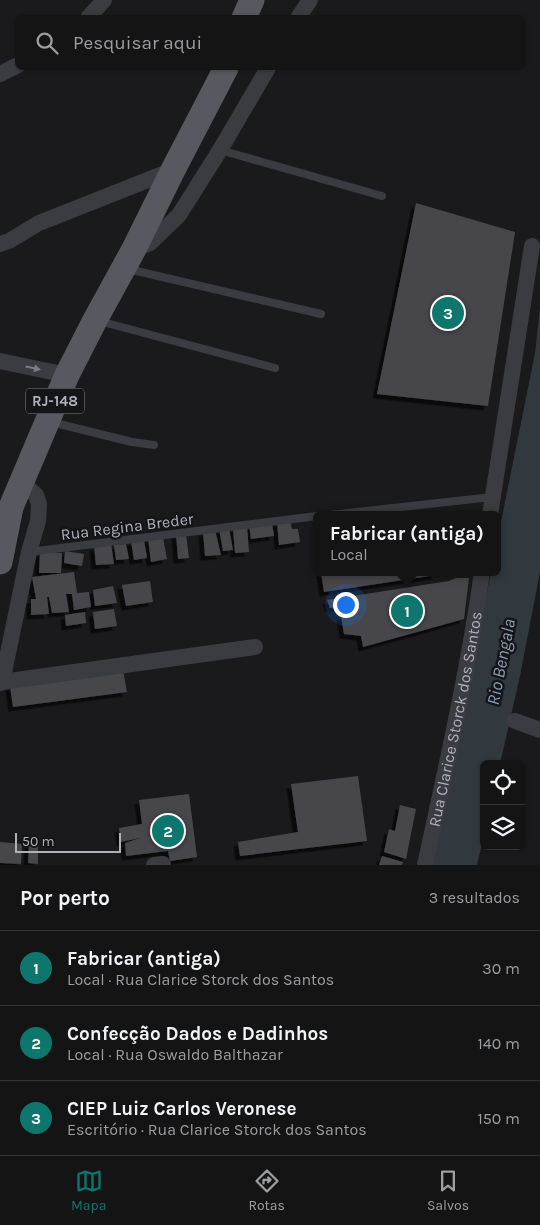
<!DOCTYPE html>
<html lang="pt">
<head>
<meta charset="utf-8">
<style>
	body { margin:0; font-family:Karla,sans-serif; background:#1d1d1e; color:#f1f3f6 }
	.controls { position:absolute; right:15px; bottom:15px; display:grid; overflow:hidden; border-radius:8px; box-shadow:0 1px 4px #0004 }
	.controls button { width:45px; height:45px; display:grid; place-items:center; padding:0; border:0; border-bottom:1px solid #333334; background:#141415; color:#f1f3f6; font:25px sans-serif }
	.scale { position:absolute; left:15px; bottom:12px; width:106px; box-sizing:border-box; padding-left:5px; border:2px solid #aeb1bb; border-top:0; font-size:14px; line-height:18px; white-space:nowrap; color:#aeb1bb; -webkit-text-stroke:4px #151517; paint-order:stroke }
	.you { position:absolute; left:345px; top:604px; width:18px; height:18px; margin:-12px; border:4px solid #fff; border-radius:50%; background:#1a73e8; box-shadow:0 0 0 8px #1a73e833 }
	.badge { display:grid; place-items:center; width:32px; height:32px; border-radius:50%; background:#0f766e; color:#fff; font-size:16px; font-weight:700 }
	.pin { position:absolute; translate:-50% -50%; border:2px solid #fff; box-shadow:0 1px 5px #0006 }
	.popup { position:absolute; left:313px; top:511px; width:188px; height:65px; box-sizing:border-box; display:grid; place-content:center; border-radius:8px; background:#141415; filter:drop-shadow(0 1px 4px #0005); font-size:16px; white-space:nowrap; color:#9d9ea0 }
	.popup b { font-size:19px; color:#f1f3f6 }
	.popup::after { content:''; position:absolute; left:50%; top:100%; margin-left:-10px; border:10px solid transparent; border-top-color:#141415 }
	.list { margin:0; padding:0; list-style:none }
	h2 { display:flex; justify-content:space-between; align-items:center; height:65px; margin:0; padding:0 20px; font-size:21px }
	h2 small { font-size:16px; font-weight:400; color:#9d9ea0 }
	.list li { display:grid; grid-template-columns:32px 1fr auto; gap:15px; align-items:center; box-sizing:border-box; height:75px; padding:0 20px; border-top:1px solid #333334 }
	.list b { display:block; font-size:19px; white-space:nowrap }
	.list p { margin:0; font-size:16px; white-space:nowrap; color:#9d9ea0 }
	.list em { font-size:16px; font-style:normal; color:#9d9ea0 }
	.icon { flex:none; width:28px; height:28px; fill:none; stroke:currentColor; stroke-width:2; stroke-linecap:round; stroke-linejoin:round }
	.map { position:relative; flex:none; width:540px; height:865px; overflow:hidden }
	.search { position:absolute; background:#141415; box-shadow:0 1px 4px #0004; left:15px; right:15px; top:15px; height:55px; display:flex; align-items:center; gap:12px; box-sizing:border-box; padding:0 18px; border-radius:8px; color:#9d9ea0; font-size:19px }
	.sheet { height:290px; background:#141415 }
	nav { display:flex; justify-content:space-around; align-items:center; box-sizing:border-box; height:70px; border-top:1px solid #333334; background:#141415; font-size:14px; color:#9d9ea0 }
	nav a { display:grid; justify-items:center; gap:2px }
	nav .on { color:#0f766e }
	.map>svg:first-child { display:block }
</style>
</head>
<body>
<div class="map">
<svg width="540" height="865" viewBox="0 0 540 865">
	<defs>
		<filter id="shadow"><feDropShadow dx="-4.5" dy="4.5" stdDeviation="0" flood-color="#0009"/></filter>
	</defs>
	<rect width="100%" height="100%" fill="#1a1a1c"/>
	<path fill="#31393f" d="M540 308V572L520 676 500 764H484V835L477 865H432L491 572H497V542L535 353Z"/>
	<g fill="#47474c" filter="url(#shadow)">
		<path d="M416 203 515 232 488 406 377 394Z"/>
		<path d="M290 521 292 529H298L300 542 279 545 277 522Z"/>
		<path d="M272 523 274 536 251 539 249 525Z"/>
		<path d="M247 526 249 552 235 553 233 528Z"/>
		<path d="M229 528 233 550 223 551 219 529Z"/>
		<path d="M215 530 221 555 205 556 203 532Z"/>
		<path d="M176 534H186L189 558 178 559Z"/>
		<path d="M163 537 167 559 151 562 148 538Z"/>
		<path d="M144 540 147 558 134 560 131 541Z"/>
		<path d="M111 543 114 564 96 565 94 546Z"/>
		<path d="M126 544 129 559 116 560 114 545Z"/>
		<path d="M65 551 84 554 82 566 64 563Z"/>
		<path d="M40 552 62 553 61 573H39Z"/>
		<path d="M74 572 77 593 89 592 91 607 74 610 72 594H66L69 612 52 613 49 597H47L49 614 31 615V599H36L32 577Z"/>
		<path d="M321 572H436V575L324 592Z"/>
		<path d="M456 578H469L464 619 363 647 361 636 344 634 341 616 349 614 348 606 330 608 327 600 449 581Z"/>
		<path d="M150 581 153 602 126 606 122 585Z"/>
		<path d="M113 586 117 603 95 606 93 590Z"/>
		<path d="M114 609 117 626 95 629 93 612Z"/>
		<path d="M85 612 86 623 66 626 65 615Z"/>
		<path d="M123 670 127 692 13 707 10 686Z"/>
		<path d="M358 776 367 841 240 856 238 842 298 832 291 784Z"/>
		<path d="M189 794 197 857 170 861 168 851 126 856 125 843 140 838 121 842 119 828 142 824 139 800Z"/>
		<path d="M400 805 416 809 406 859 384 852 389 829 395 831Z"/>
		<path d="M0 842 22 844 21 864 0 863Z"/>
		<path d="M29 843H38V864L28 863Z"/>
		<path d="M382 856 403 862 402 865H379Z"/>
	</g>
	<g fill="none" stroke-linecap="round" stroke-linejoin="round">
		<g stroke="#3b3c41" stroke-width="8">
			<path d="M220 150 382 196"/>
			<path d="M128 269 321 314"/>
			<path d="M99 321 275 368"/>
			<path d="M51 422 132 442 154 445"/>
			<path d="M330 515 492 497"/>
			<path d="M29 552 317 516"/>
		</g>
		<g stroke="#3b3c41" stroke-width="16">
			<path d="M88 18 104 0"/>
			<path d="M298 18 310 0"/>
			<path d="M0 74 18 65"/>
			<path d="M0 244 9 241 39 223 173 170"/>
			<path d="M134 249 150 243 179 215 220 150 268 68"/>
			<path d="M0 361 67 375"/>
			<path d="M490 515 532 246"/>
			<path d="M2 682 255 647"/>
			<path d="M0 683 2 682 29 552 38 521 39 504 36 495 21 481"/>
			<path d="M515 721 540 730"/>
			<path d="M154 865 163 864"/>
			<path id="s1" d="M425 865C446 768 468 671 482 572"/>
		</g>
		<g stroke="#585960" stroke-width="25">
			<path d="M244 18 252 0"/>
			<path d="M0 562 11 507 67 375 95 320 134 249 173 170 226 68"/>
		</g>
	</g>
	<defs><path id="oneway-solid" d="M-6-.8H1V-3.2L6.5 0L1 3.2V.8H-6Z" transform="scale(1.25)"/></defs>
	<use fill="#7a7c84" href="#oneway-solid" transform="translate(33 368) rotate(12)"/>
	<g text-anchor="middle" stroke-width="5" stroke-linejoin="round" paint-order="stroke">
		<rect fill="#151517" stroke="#80828a" stroke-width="1" x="26" y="388.5" width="58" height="25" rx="4"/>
		<g font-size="15" font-weight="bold" fill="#aeb1bb">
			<text x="55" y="406">RJ-148</text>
		</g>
		<g font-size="16" fill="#aeb1bb" stroke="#151517">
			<text transform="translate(127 526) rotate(-7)" y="6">Rua Regina Breder</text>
			<text dy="6" stroke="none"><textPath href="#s1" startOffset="149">Rua Clarice Storck dos Santos</textPath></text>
		</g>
		<g font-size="18" font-style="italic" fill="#889eb2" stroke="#151517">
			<text transform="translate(501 662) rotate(-79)" y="6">Rio Bengala</text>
		</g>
	</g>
</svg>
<div class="controls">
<button><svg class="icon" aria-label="locate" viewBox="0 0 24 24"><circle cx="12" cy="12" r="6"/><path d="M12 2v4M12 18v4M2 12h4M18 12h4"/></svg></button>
<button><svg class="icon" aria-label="layers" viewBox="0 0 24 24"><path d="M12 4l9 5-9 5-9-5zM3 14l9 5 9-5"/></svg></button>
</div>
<div class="scale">50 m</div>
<div class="you"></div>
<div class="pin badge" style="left:407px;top:611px">1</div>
<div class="popup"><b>Fabricar (antiga)</b>Local</div>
<div class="pin badge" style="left:168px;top:831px">2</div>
<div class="pin badge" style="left:448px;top:313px">3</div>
<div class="search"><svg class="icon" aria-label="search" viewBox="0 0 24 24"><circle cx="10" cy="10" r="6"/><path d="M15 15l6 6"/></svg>Pesquisar aqui</div>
</div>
<section class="sheet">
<h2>Por perto<small>3 resultados</small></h2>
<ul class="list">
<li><span class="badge">1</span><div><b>Fabricar (antiga)</b><p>Local · Rua Clarice Storck dos Santos</p></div><em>30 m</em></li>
<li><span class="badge">2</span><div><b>Confecção Dados e Dadinhos</b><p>Local · Rua Oswaldo Balthazar</p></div><em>140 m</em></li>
<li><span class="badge">3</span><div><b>CIEP Luiz Carlos Veronese</b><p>Escritório · Rua Clarice Storck dos Santos</p></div><em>150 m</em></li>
</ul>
</section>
<nav>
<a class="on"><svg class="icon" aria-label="map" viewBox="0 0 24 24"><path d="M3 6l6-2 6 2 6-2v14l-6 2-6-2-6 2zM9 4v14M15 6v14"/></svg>Mapa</a>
<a><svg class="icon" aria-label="directions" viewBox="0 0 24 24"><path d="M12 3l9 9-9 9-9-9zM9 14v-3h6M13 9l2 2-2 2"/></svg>Rotas</a>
<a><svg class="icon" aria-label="saved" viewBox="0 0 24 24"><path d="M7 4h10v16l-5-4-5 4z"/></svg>Salvos</a>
</nav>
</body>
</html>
